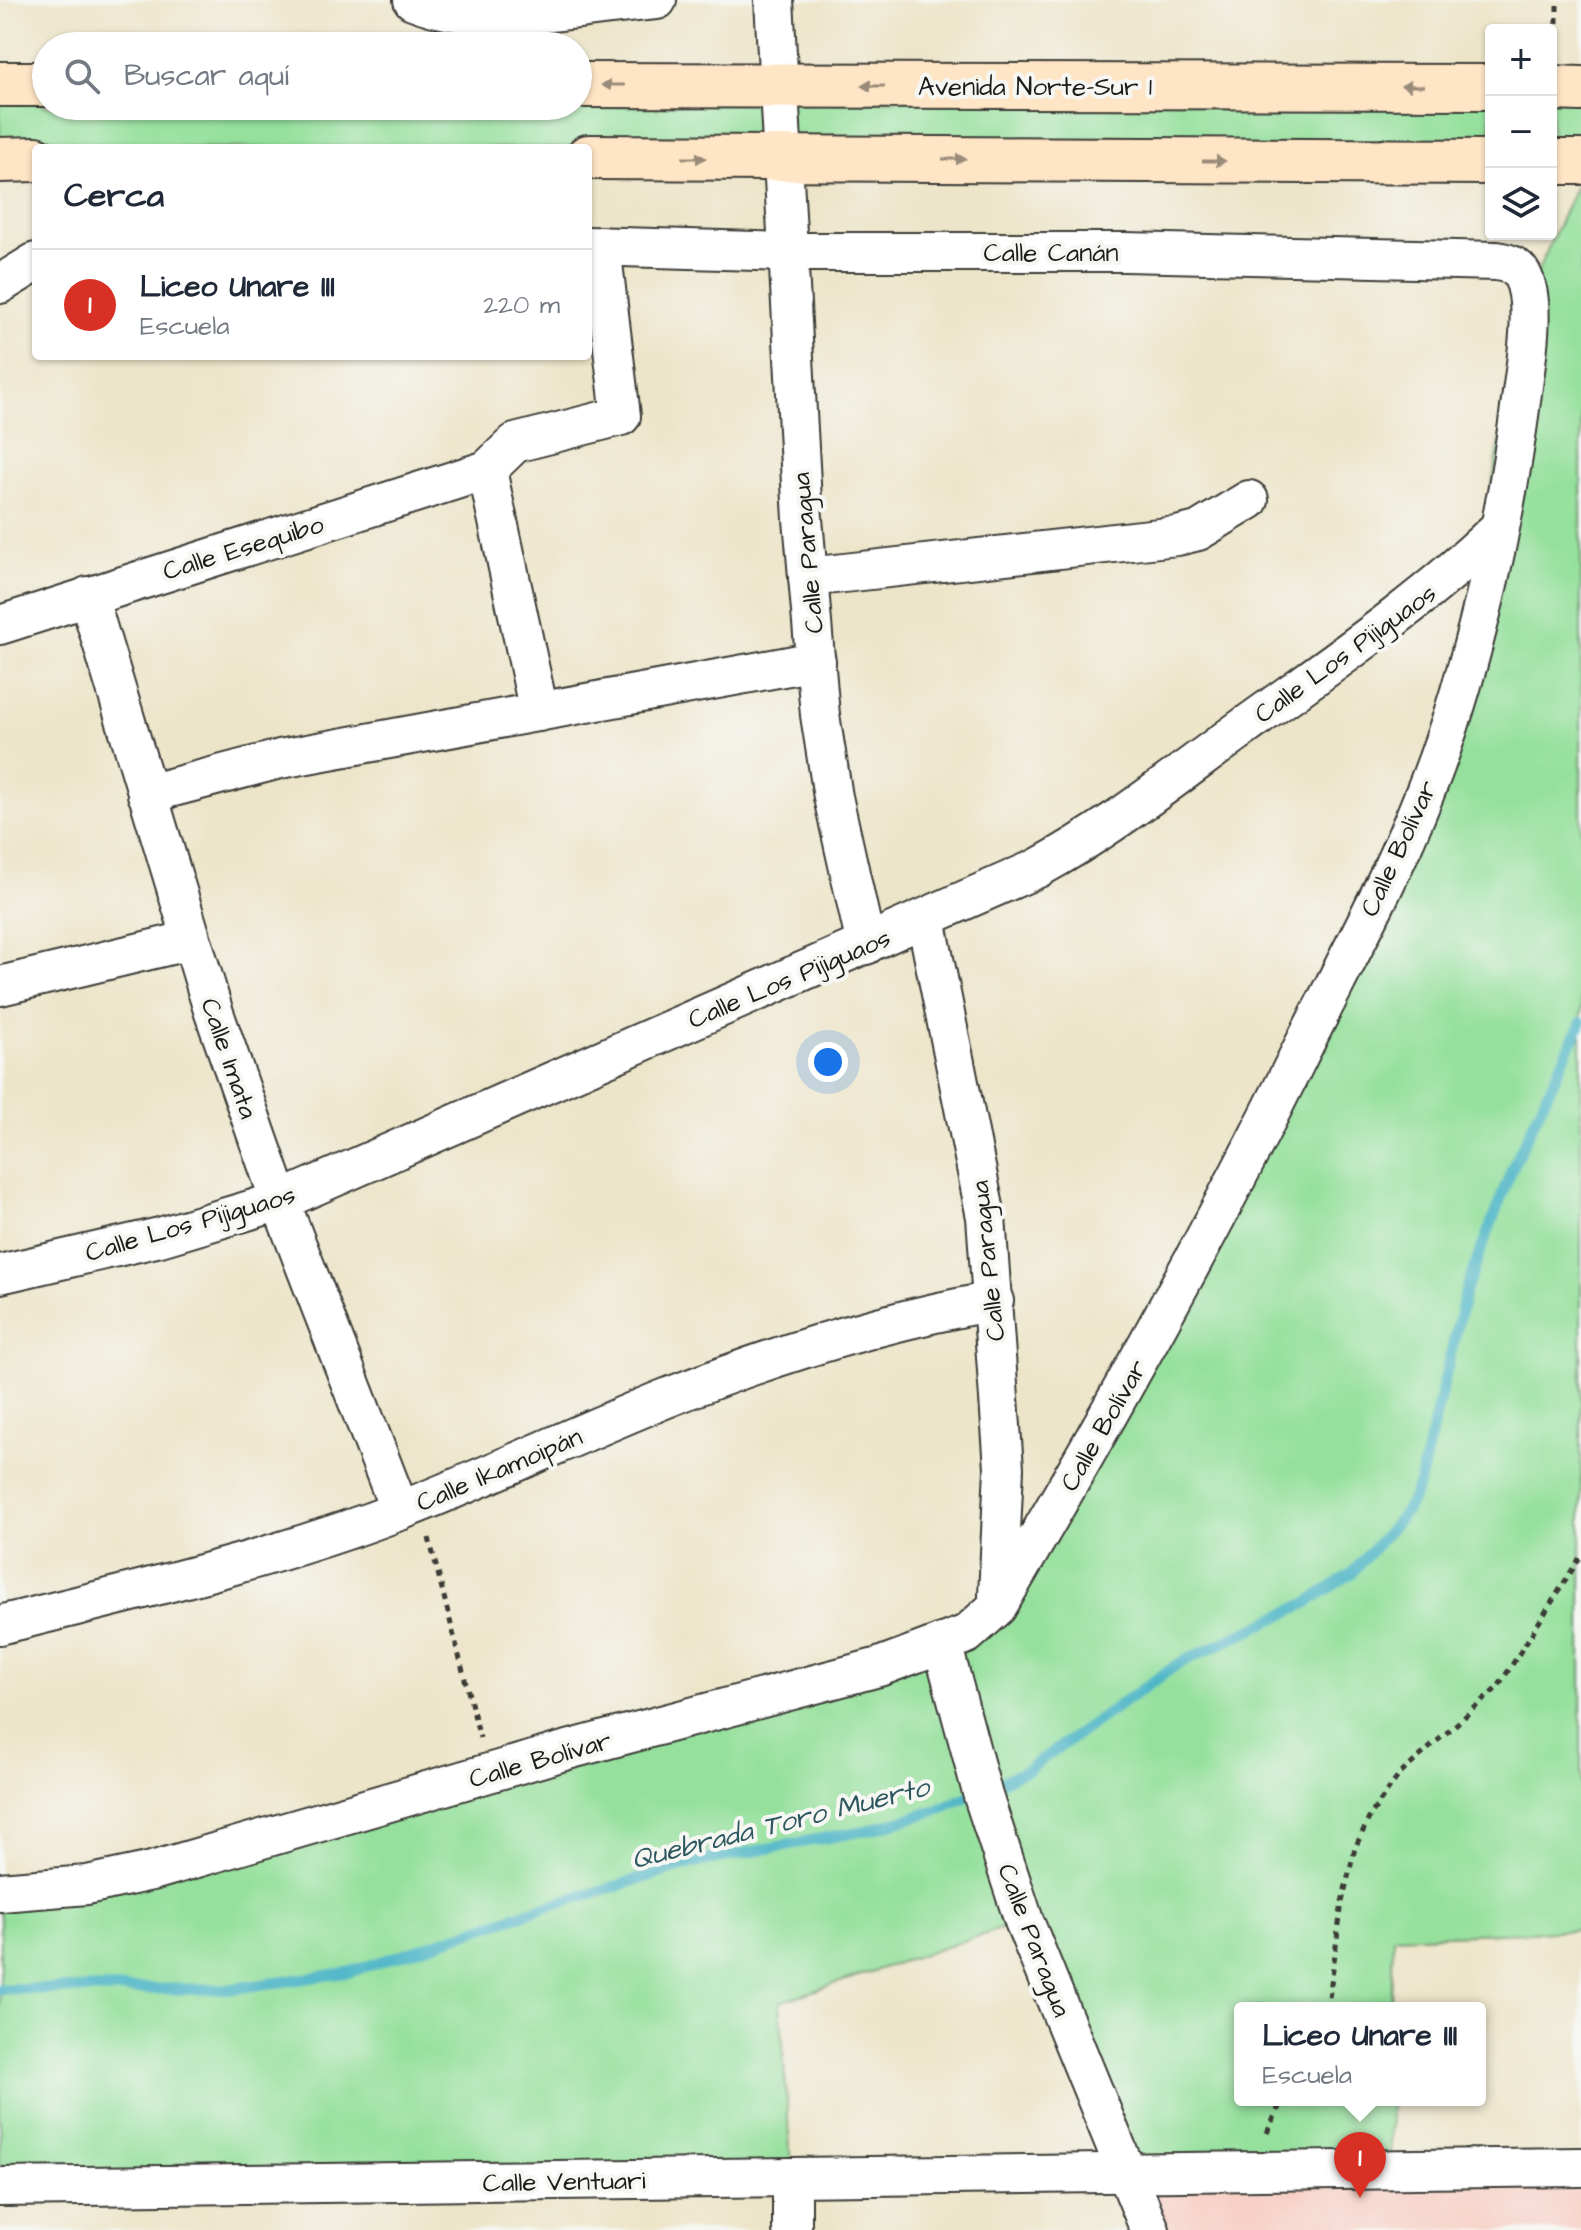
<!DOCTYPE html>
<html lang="es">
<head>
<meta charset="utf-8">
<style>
	body { margin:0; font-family:"Architects Daughter",sans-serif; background:#f2f2f3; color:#1f2937 }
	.controls { position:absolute; right:24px; top:24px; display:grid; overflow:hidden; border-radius:8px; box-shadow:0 2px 6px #0004 }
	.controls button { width:72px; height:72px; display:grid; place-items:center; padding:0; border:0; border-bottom:2px solid #e0e1e3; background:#fff; color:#1f2937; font:40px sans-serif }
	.you { position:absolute; left:828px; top:1062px; width:28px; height:28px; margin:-20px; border:6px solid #fff; border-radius:50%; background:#1a73e8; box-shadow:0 0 0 12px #1a73e833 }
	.badge { display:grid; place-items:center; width:52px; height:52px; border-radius:50%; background:#d93025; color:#fff; font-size:26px; font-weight:700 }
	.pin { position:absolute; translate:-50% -66px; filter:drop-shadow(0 2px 4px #0008) }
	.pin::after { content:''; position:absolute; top:42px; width:28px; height:24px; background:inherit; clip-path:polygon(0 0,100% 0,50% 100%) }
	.popup { position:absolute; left:1234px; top:2002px; width:252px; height:104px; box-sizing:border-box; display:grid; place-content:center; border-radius:8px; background:#fff; filter:drop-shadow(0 2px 6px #0005); font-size:26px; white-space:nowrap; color:#747a83 }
	.popup b { font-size:30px; color:#1f2937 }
	.popup::after { content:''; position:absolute; left:50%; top:100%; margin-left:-16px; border:16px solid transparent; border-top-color:#fff }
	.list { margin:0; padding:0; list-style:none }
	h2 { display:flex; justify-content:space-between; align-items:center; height:104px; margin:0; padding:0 32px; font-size:34px }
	h2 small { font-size:26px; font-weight:400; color:#747a83 }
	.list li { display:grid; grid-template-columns:52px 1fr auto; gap:24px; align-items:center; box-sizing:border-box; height:112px; padding:0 32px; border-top:2px solid #e0e1e3 }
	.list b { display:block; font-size:30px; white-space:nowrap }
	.list p { margin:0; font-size:26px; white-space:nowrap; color:#747a83 }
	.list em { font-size:26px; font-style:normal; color:#747a83 }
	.icon { flex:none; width:44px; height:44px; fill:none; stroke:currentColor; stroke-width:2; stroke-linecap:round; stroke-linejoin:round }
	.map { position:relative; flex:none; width:1581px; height:2230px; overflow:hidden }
	.search { position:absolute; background:#fff; box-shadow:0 2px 6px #0004; left:32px; top:32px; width:560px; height:88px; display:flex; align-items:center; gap:20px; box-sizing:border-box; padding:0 28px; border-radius:44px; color:#747a83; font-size:30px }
	.panel { position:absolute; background:#fff; box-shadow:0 2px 6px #0004; left:32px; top:144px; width:560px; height:216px; border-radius:8px }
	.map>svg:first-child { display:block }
</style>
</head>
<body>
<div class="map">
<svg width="1581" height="2230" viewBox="0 0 1581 2230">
	<rect width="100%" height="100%" fill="#f6f6f2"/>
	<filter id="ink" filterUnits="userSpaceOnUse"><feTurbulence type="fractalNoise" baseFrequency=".0125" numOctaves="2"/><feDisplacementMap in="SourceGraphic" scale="16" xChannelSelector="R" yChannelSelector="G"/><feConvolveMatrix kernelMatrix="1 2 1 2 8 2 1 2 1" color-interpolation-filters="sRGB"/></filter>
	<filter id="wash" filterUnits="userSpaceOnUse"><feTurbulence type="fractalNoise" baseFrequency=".006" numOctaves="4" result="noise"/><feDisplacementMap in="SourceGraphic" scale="32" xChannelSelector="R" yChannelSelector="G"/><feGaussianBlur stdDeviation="1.8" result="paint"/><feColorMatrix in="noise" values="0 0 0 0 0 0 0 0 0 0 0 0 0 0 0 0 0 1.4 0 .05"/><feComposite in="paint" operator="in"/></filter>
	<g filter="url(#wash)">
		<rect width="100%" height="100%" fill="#ede5c9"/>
		<path fill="#f7d1c7" d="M1581 2167V2230H1150L1128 2172Z"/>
		<g fill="#94e09c" stroke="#587e5c" stroke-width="2">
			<path d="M0 84 46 106H578L1491 87V162L588 148H36L0 160Z"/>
			<path d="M1551 88 1581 89V162H1551Z"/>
			<path d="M1581 175V1930L1393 1937 1391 2008H1240V2100H1391L1390 2168 1128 2172 1024 1921 780 2002 792 2178 0 2187V1892L717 1709 997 1607 1445 741 1527 295Z"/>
		</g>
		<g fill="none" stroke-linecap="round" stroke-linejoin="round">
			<path stroke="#47b3c5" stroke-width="11" d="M0 1989H230L350 1972 532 1911 697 1862 873 1829 937 1810 1027 1770 1178 1664 1307 1603 1352 1573 1406 1511 1419 1485 1466 1290 1513 1166 1581 1023"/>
		</g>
	</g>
	<g filter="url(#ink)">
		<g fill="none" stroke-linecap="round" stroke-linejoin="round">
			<defs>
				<g id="street">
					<path d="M413 0C492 31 575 6 657 0"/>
					<path d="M774 0 803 519 820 715 833 797 866 945"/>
					<path d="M0 284 36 262"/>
					<path d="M487 470 515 443 621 416 601 246"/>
					<path d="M487 470 539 712"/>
					<path d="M808 577 1177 536 1198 531 1249 500"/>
					<path d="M88 596 213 1010 280 1201 400 1511"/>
					<path d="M0 625 487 470"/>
					<path d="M147 794 280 759 816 661"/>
					<path d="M926 919 986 1217 1004 1468 998 1596"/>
					<path d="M0 986 191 940"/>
					<path d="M0 1274 160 1237 280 1201 1038 868C1112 828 1176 776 1244 727 1331 664 1420 604 1498 529"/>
					<path d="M0 1625C135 1591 272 1560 402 1510 492 1475 579 1433 669 1397 774 1355 883 1321 994 1301"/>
					<path d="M942 1643 983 1796 1024 1921 1150 2230"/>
					<path d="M0 1892 87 1885 152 1871 564 1751 879 1667 967 1634 997 1607C1103 1427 1205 1246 1297 1059 1341 970 1390 882 1426 790 1472 675 1507 516 1522 393 1526 362 1537 303 1522 275 1517 265 1507 263 1497 261L1125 252H787L588 246"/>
					<path d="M0 2187 1581 2167"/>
					<path d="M792 2230V2178"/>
				</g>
				<g id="secondary">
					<path d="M0 84H46"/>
					<path d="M578 85 1491 87"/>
					<path d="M1551 88 1581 89"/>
					<path d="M588 157 1491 162"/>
					<path d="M0 160 36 159"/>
					<path d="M1551 162H1581"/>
				</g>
			</defs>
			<use href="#street" stroke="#3b3a36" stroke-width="42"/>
			<use href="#secondary" stroke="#3b3a36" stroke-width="48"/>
			<g stroke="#3b3a36" stroke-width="5" stroke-dasharray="6 6" stroke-linecap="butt">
				<path d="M1557 47V0"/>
				<path d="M429 1538 480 1738"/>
				<path d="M1324 2008 1329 1998 1342 1902 1355 1848 1371 1814 1399 1775 1498 1687 1581 1556"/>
				<path d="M1267 2133 1282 2100"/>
			</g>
			<use href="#street" stroke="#fff" stroke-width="38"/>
			<use href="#secondary" stroke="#fee5c5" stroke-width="44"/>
		</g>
		<defs><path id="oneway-solid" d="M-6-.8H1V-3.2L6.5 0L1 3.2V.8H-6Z" transform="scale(2)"/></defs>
		<g fill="#988b79">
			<use href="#oneway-solid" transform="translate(613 85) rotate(-180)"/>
			<use href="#oneway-solid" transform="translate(873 86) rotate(180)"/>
			<use href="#oneway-solid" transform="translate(1413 86) rotate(-179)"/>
			<use href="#oneway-solid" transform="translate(694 158)"/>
			<use href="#oneway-solid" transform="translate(954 159)"/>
			<use href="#oneway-solid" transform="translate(1214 161)"/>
		</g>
	</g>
	<g text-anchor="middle" stroke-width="8" stroke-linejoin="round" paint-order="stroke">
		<g font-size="26" fill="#1c1c1c" stroke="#f6f6f2">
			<text x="1035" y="95">Avenida Norte-Sur 1</text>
			<text x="1051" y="261">Calle Canán</text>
			<text transform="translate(243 547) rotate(-17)" y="9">Calle Esequibo</text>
			<text transform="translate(807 553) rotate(-95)" y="9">Calle Paragua</text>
			<text transform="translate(1345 653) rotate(-36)" y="9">Calle Los Pijiguaos</text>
			<text transform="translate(1398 848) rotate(-65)" y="9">Calle Bolívar</text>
			<text transform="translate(789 978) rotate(-23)" y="9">Calle Los Pijiguaos</text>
			<text transform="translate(230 1058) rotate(71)" y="9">Calle Imata</text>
			<text transform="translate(190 1223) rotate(-16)" y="9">Calle Los Pijiguaos</text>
			<text transform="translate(987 1261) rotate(-96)" y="9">Calle Paragua</text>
			<text transform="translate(1103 1425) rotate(-60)" y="9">Calle Bolívar</text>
			<text transform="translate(499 1469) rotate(-23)" y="9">Calle Ikamoipán</text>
			<text transform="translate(540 1759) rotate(-16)" y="9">Calle Bolívar</text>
			<text transform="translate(1035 1940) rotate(69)" y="9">Calle Paragua</text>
			<text transform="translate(564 2181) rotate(-1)" y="9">Calle Ventuari</text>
		</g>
		<g font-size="28" font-style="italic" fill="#2d5860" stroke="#f6f6f2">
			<text transform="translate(780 1822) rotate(-14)" y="10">Quebrada Toro Muerto</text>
		</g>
	</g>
</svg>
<div class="controls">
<button>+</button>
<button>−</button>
<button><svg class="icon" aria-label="layers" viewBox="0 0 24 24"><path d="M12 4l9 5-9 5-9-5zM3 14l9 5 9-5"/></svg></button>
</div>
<div class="you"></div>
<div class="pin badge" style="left:1360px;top:2198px">1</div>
<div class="popup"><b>Liceo Unare III</b>Escuela</div>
<div class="search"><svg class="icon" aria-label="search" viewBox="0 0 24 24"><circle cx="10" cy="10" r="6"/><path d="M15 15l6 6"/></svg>Buscar aquí</div>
<section class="panel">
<h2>Cerca<small></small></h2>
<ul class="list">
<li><span class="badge">1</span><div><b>Liceo Unare III</b><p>Escuela</p></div><em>220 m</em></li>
</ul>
</section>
</div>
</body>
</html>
